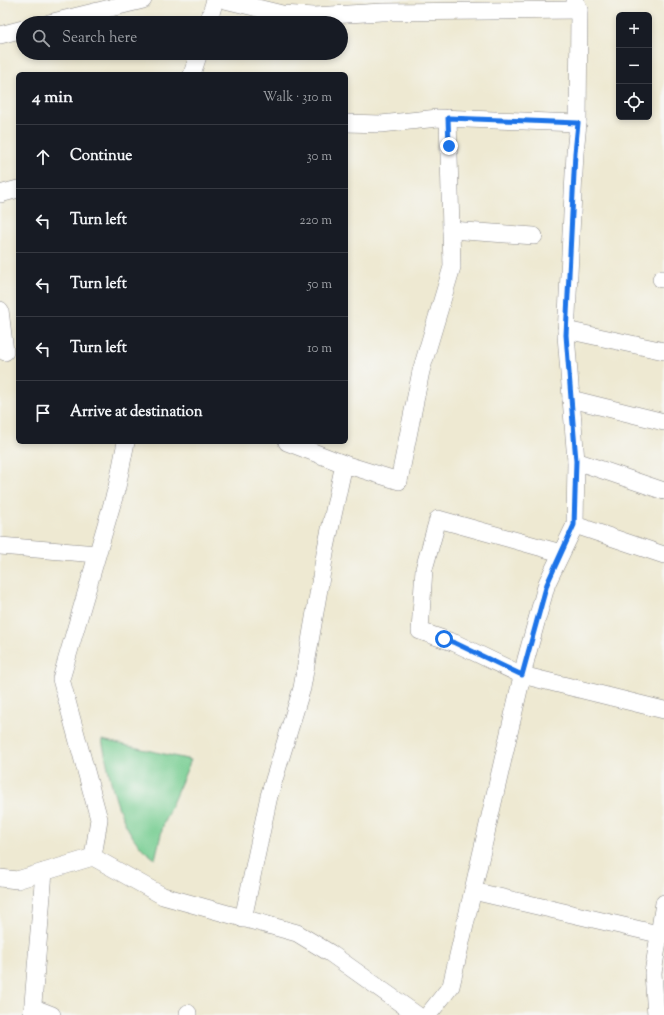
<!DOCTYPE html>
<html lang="en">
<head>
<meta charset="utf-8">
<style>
	body { margin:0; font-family:"Sorts Mill Goudy",serif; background:#20242c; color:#f1f3f6 }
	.controls { position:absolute; right:12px; top:12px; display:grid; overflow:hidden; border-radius:6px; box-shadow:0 2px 6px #0003 }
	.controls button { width:36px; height:36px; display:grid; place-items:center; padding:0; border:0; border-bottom:1px solid #363941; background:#171b24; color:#f1f3f6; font:20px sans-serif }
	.stop { position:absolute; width:12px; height:12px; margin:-9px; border:3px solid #1a73e8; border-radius:50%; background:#fff }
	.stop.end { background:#1a73e8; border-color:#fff; box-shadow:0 1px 4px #0008 }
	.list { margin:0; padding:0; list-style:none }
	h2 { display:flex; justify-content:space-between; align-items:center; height:52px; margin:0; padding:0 16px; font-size:17px }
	h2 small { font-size:13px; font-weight:400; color:#9ea1a6 }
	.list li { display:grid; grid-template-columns:26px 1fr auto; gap:12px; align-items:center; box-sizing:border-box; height:64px; padding:0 16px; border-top:1px solid #363941 }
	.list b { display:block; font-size:15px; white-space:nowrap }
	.list em { font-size:13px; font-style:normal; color:#9ea1a6 }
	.icon { flex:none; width:22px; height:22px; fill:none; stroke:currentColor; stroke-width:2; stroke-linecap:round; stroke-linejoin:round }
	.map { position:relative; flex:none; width:664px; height:1015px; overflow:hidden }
	.search { position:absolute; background:#171b24; box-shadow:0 2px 6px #0003; left:16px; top:16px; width:332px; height:44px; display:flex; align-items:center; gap:10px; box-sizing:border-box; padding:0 14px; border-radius:22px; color:#9ea1a6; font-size:15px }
	.panel { position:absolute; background:#171b24; box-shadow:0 2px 6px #0003; left:16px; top:72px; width:332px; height:372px; border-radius:6px }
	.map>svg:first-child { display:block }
</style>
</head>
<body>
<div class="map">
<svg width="664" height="1015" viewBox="0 0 664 1015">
	<rect width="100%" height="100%" fill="#f6f6f2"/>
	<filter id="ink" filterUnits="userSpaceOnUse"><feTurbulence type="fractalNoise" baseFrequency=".025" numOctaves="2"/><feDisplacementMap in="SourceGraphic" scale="8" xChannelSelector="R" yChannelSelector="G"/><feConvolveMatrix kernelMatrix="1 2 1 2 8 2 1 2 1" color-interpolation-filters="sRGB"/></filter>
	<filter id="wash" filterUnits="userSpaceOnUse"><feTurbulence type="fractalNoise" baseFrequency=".012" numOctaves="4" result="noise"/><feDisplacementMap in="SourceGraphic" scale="16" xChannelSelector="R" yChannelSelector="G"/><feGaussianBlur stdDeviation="0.9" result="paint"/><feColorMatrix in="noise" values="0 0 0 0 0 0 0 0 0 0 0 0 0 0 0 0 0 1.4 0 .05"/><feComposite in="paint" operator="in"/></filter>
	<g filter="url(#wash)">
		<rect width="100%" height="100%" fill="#eee9d2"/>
		<path fill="#78ce93" stroke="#4d7867" d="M102 740 191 760 164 822 155 859C150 855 143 850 139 845 115 816 110 775 102 740Z"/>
	</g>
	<g filter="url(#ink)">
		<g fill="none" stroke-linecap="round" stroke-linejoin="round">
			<defs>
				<g id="minor">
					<path d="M225 0 282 14 314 16 382 12 579 10"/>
					<path d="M49 23 143 0"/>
					<path d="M208 23 215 0"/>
					<path d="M0 35 23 29"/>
					<path d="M192 74 199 53"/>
					<path d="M346 123 381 124 438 118 578 123"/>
					<path d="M0 194 18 189"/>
					<path d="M451 230 534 236"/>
					<path d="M661 279H664"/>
					<path d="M0 310 5 352"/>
					<path d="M566 330 664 351"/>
					<path d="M571 399 664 422"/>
					<path d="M576 461 664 491"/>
					<path d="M344 464 399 481 421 371 452 267 448 118"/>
					<path d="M575 525 664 555"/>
					<path d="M0 546 97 554"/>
					<path d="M561 553 438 519 424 569 420 631 455 643 522 675 664 710"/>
					<path d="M93 857 99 819 61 679 117 487 126 442"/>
					<path d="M0 878 17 880 93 857 163 896 297 933 330 953 417 1015"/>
					<path d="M473 891 658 934"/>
					<path d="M243 919 269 796 302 688 326 548 344 464 287 442"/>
					<path d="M34 1008 52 1015"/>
					<path d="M32 1015 44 872"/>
					<path d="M188 1015V1013"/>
					<path d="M428 1015 451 986 526 659 547 583 575 525 576 461 566 335 575 153 578 123 579 10 575 0"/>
					<path d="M656 1015 653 973 664 903"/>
				</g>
			</defs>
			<use href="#minor" stroke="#888686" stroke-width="18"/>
			<use href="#minor" stroke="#fff" stroke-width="17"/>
		</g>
	</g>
	<g fill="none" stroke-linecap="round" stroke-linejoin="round" filter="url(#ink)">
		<path stroke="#1a73e8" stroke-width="5" d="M444 639 455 643 522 675 547 584 574 525 576 461 566 335 575 153 578 123 448 118 449 146"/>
	</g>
</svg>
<div class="controls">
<button>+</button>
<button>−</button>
<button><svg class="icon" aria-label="locate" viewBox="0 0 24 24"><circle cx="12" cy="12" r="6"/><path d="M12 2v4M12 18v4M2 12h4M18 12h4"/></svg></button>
</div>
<div class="stop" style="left:444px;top:639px"></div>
<div class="stop end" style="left:449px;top:146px"></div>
<div class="search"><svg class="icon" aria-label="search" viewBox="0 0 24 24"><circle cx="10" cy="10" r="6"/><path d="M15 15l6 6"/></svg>Search here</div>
<section class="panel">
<h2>4 min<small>Walk · 310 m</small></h2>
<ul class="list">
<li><svg class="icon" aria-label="ahead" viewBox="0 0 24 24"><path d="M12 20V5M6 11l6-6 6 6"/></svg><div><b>Continue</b></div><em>30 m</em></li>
<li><svg class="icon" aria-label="left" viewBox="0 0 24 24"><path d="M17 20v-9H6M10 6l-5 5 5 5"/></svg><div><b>Turn left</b></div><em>220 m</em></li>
<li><svg class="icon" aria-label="left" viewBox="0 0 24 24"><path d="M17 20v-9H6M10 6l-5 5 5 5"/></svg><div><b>Turn left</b></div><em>50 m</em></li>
<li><svg class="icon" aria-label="left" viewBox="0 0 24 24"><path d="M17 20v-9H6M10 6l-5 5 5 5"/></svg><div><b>Turn left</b></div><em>10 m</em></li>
<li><svg class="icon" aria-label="arrive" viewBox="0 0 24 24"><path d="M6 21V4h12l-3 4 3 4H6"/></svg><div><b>Arrive at destination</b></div></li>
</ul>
</section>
</div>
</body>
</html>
